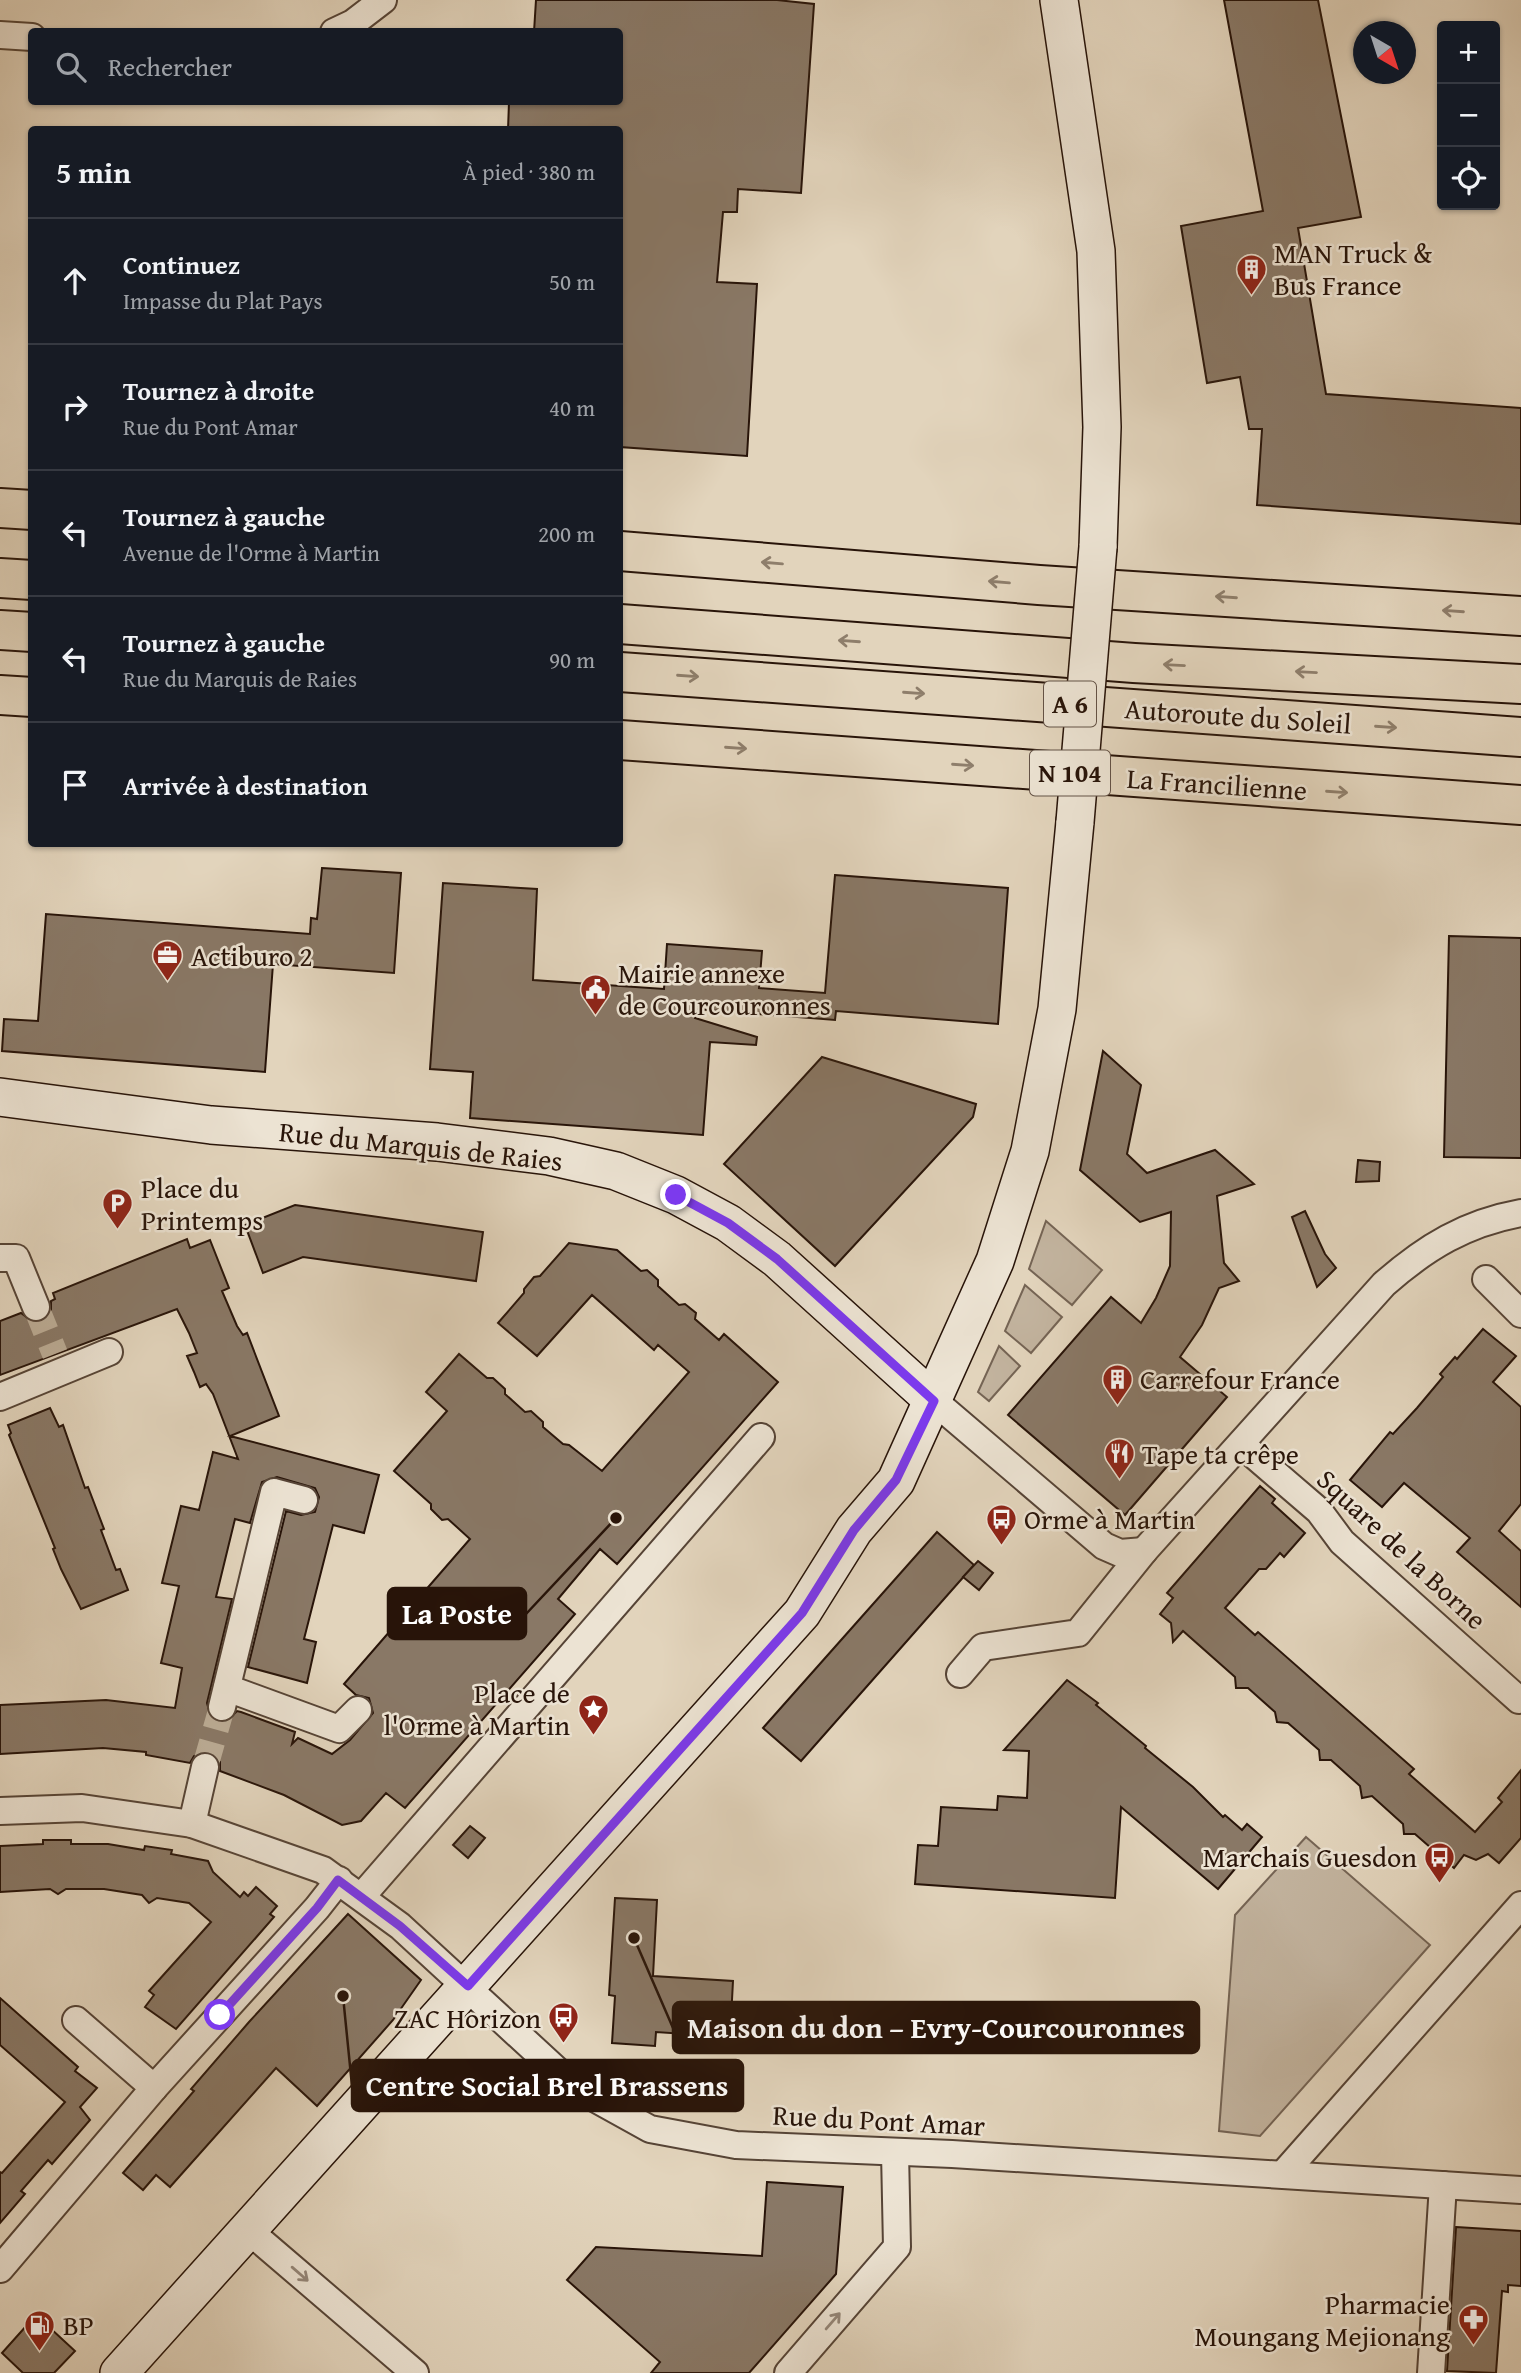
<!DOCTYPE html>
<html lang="fr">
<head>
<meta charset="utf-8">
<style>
	body { margin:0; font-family:"Gentium Book Plus",serif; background:#242831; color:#f1f3f6 }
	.controls { position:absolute; right:21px; top:21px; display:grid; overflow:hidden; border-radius:7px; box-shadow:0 2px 5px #0004 }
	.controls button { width:63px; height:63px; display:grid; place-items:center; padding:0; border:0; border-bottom:2px solid #363941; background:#171b24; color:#f1f3f6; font:35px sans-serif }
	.compass { position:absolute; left:1353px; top:21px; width:63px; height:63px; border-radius:50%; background:#171b24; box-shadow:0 2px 5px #0004; rotate:141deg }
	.stop { position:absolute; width:21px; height:21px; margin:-16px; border:5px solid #7c3aed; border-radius:50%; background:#fff }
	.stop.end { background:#7c3aed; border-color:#fff; box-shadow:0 2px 7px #0008 }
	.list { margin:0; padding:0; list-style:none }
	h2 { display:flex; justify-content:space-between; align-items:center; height:91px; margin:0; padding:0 28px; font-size:30px }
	h2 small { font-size:23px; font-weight:400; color:#9ea1a6 }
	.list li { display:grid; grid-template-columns:46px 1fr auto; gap:21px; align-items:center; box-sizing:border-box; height:126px; padding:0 28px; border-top:2px solid #363941 }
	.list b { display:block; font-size:26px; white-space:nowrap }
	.list p { margin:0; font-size:23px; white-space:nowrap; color:#9ea1a6 }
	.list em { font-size:23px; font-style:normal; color:#9ea1a6 }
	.icon { flex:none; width:38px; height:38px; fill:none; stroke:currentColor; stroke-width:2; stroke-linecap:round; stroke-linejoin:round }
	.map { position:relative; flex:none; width:1521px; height:2373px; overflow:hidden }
	.search { position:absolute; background:#171b24; box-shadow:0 2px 5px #0004; left:28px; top:28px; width:595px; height:77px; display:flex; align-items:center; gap:18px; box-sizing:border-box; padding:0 24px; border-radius:7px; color:#9ea1a6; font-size:26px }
	.panel { position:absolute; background:#171b24; box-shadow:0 2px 5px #0004; left:28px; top:126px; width:595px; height:721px; border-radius:7px }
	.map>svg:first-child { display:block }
</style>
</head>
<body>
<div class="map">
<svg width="1521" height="2373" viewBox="0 0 1521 2373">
	<rect width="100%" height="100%" fill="#e2d4bc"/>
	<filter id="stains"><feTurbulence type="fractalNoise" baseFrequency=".00286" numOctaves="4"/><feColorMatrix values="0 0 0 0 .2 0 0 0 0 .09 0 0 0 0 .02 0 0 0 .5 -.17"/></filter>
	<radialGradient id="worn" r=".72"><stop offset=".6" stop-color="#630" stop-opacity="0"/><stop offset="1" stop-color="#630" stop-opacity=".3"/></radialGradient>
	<g fill="#c2b39e" stroke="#756454" stroke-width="2">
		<path d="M1046 1221 1102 1270 1072 1305 1029 1269Z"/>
		<path d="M1025 1285 1062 1317 1031 1353 1005 1331Z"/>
		<path d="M999 1346 1020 1366 989 1401 978 1392Z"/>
		<path d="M1306 1837 1430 1945 1260 2136 1219 2131 1235 1915Z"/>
	</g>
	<g fill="#897866" stroke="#281409" stroke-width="2">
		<path d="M536 0H777L814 4 801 193 738 189 737 212H723L717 282 757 284 747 456 620 447V130H508L509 102H620V32H534Z"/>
		<path d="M1224 0H1318L1361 217 1298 228 1326 394 1521 408V524L1257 505 1262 429H1249L1240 377 1207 383 1181 226 1263 211Z"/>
		<path d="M322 868 401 873 394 973 273 964 265 1072 2 1051 4 1019 38 1021 46 914 310 934 311 918 317 919Z"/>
		<path d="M835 875 1008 888 998 1024 836 1011 835 1020 696 1009 695 1018 757 1037 756 1045 710 1042 703 1135 470 1118 473 1072 430 1069 443 883 537 889 533 980 664 989 667 944 762 951 759 988 825 993Z"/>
		<path d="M1449 936 1521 938V1158L1444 1157Z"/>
		<path d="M1103 1051 1141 1085 1127 1154 1147 1173 1215 1150 1254 1184 1217 1196 1224 1263 1239 1281 1219 1288 1202 1325 1180 1357 1227 1397 1125 1515 1008 1415 1111 1297 1141 1323 1156 1298 1170 1266 1171 1212 1140 1222 1080 1170Z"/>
		<path d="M822 1057 976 1104 973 1117 835 1266 724 1164Z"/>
		<path d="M1358 1160 1380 1162 1379 1181 1356 1182Z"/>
		<path d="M295 1205 483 1232 476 1281 303 1257 263 1273 245 1225Z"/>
		<path d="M1305 1211 1325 1254 1336 1268 1317 1287 1292 1217Z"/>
		<path d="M187 1239 190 1248 210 1240 229 1288 222 1291 237 1326 243 1335 247 1333 279 1416 230 1436 379 1475 364 1533 333 1525 304 1639 316 1642 307 1683 248 1667 286 1511 301 1515 315 1512 319 1497 315 1488 277 1477 262 1482 250 1523 235 1519 216 1597 232 1599 207 1703 211 1718 226 1722 237 1711 241 1712 295 1732 292 1744 298 1738 332 1754 350 1740 373 1713 369 1698 356 1695 344 1684 470 1539 448 1519 442 1520 431 1509V1504L394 1471 447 1411 426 1392 459 1354 487 1378H493L505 1389V1394L525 1412 531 1411 543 1422V1427L563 1444 569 1445 602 1471 689 1372 658 1345 654 1350 592 1295 537 1356 498 1323 524 1293V1289L534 1277 540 1276 569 1243 617 1250 641 1271 647 1270 658 1280V1286L679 1305 685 1304 696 1313 695 1319 719 1340 724 1334 778 1382 617 1564 600 1549 558 1599 575 1614 405 1808 386 1793 361 1821 342 1825 284 1795 220 1771V1762L208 1752 194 1756 190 1763 146 1755V1752L103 1748 0 1754V1705L106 1700 175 1708 182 1668 161 1663 179 1586 162 1583 181 1506 199 1510 213 1452 238 1459 213 1394 206 1384 200 1387 194 1372 187 1356 197 1353 189 1333 177 1309 0 1375V1321L21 1313 33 1322 43 1321 51 1310V1301L55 1299 53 1293Z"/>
		<path d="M1483 1329 1516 1356 1493 1382 1521 1407V1504L1499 1531 1521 1551V1607L1457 1552 1470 1538 1404 1483 1382 1507 1350 1480 1390 1432 1393 1434 1417 1408 1443 1377 1440 1374 1455 1357 1457 1359Z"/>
		<path d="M50 1408 59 1427 63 1425 85 1488 88 1487 104 1529 101 1530 116 1570 120 1569 128 1590 81 1609 61 1569 53 1549 55 1548 9 1435 11 1433 8 1425Z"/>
		<path d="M1260 1486 1275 1499 1272 1503 1305 1533 1284 1557 1280 1553 1266 1569H1259L1225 1608 1255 1635 1258 1632 1414 1769 1409 1774 1475 1832 1502 1802 1498 1798 1521 1770V1838L1499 1863 1488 1854 1476 1860 1464 1855 1454 1868 1415 1834H1404L1403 1824 1372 1796 1362 1798 1360 1786 1331 1760H1320L1319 1750 1288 1723 1277 1722 1275 1712 1248 1688H1236L1235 1677 1183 1631 1173 1642 1171 1623 1160 1614 1173 1598 1167 1593Z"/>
		<path d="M937 1532 974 1565 801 1761 763 1728Z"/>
		<path d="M978 1561 993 1573 979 1590 963 1577Z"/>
		<path d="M1067 1680 1098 1703 1096 1705 1146 1746 1145 1748 1193 1787 1223 1817 1225 1815 1242 1830 1247 1824 1262 1837 1218 1889 1121 1807 1115 1898 915 1884 918 1845 938 1846 941 1807 997 1810 998 1796 1027 1798 1029 1751 1004 1750Z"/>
		<path d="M470 1826 485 1838 468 1858 453 1845Z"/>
		<path d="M43 1840H71V1844H108L144 1850 145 1846 172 1850 171 1854 208 1861 213 1872 240 1897 244 1892 248 1896 256 1887 277 1906 270 1914 274 1917 176 2029 145 2007 154 1995 149 1991 211 1922 189 1903 157 1898 149 1903 142 1895 104 1889H66L58 1894 50 1889 0 1892V1846L43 1844Z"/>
		<path d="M615 1898 657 1900 653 1976 733 1981 730 2037 656 2032 655 2046 612 2043 615 1996 609 1995Z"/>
		<path d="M348 1914 421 1980 393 2020 317 2106 276 2068 170 2187 156 2175 143 2190 123 2173 194 2091 191 2089 249 2022Z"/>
		<path d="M0 1998 78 2067 75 2071 97 2088 80 2107 90 2120 52 2164 48 2160 21 2191 25 2194 0 2223V2172L2 2173 65 2102 0 2045Z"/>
		<path d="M767 2182 843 2187 836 2274 749 2373H651L660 2362 567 2280 596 2247 762 2256Z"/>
		<path d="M1456 2227 1521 2231V2286L1508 2285V2292L1502 2291 1496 2373 1447 2371Z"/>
		<path d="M36 2315 75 2351 54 2373H23L2 2353Z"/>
	</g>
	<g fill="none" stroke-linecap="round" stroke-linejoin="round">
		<g stroke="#bdae98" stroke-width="26" stroke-dasharray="26 13" stroke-linecap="butt">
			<path d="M36 1307 55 1354"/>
			<path d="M205 1767 222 1707"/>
		</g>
		<defs>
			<g id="street">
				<path d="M334 32 353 23 383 0"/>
				<path d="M0 35 32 37"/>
				<path d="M0 1258H16L36 1307"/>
				<path d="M1486 1279 1521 1314"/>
				<path d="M0 1397 109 1352"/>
				<path d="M934 1401 1104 1546 1120 1553 1144 1551"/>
				<path d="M1241 1444 1319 1511 1342 1542 1519 1700"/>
				<path d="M960 1674 983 1647 1078 1633 1144 1551 1384 1284C1426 1247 1466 1223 1521 1213"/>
				<path d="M227 1688 339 1729 358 1710"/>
				<path d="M222 1707 274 1492 304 1500"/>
				<path d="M0 1811 82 1808 192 1824 323 1870 400 1926 576 2088 650 2129 736 2145 952 2154 1521 2190"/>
				<path d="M192 1824 205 1767"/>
				<path d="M362 1896 761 1437"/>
				<path d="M76 2020 154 2088 317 1908 339 1880"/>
				<path d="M1284 2173 1521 1905"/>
				<path d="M248 2230 415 2373"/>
				<path d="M0 2269 154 2088"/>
				<path d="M788 2373 897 2247 895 2152"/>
				<path d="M1431 2373 1443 2185"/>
			</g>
			<g id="secondary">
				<path d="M1059 0 1096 251 1102 427 1098 547"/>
				<path d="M0 1097 211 1125 437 1142 549 1156 616 1171 676 1195 728 1223 777 1259 934 1401"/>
				<path d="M119 2373 802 1613 854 1530 896 1481 995 1261 1030 1151 1057 1009 1075 822"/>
			</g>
			<g id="highway">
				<path d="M0 508 32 510"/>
				<path d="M620 551 1039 585 1521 616"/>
				<path d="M0 578 32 580"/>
				<path d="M620 624 1134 663 1521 684"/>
				<path d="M0 630 32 632"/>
				<path d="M620 672 1521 737"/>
				<path d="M0 695 32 697"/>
				<path d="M620 740 1521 805"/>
			</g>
		</defs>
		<use href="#street" stroke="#564436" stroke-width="30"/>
		<use href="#secondary" stroke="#281409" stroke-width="40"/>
		<use href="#highway" stroke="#281409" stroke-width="42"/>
		<use href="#street" stroke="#ece3d3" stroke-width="26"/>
		<use href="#secondary" stroke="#ece3d3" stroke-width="37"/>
		<use href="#highway" stroke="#e2d4bc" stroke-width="38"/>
		<defs>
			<path id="secondary-bridge" d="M1075 822 1098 547"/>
		</defs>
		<use href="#secondary-bridge" stroke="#281409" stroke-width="40" stroke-linecap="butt"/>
		<use href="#secondary-bridge" stroke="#ece3d3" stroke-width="37"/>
	</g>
	<defs><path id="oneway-shaft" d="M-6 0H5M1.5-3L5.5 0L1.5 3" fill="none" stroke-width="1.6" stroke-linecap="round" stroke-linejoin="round" transform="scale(1.75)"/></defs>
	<g stroke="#8e7e6b">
		<use href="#oneway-shaft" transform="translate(772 563) rotate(-175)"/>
		<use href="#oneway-shaft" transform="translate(999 582) rotate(-175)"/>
		<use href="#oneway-shaft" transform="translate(1226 597) rotate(-176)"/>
		<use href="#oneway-shaft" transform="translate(1453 611) rotate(-176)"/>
		<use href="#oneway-shaft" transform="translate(849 641) rotate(-176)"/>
		<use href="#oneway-shaft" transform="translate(1174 665) rotate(-177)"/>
		<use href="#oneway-shaft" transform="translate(1306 672) rotate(-177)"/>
		<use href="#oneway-shaft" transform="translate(688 676) rotate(4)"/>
		<use href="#oneway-shaft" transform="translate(914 693) rotate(4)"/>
		<use href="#oneway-shaft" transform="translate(1386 727) rotate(4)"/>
		<use href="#oneway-shaft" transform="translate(736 748) rotate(4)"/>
		<use href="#oneway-shaft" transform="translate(963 765) rotate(4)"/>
		<use href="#oneway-shaft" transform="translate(1337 792) rotate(4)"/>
	</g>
	<g stroke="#948678">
		<use href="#oneway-shaft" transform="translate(300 2274) rotate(41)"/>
		<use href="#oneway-shaft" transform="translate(833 2321) rotate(-49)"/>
	</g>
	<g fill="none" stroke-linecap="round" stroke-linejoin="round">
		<path stroke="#7c3aed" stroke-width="9" d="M220 2015 317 1908 338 1880 400 1926 468 1986 802 1613 854 1530 896 1480 934 1401 777 1259 728 1223 676 1195"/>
	</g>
	<defs>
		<symbol id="building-pin" viewBox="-11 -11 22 30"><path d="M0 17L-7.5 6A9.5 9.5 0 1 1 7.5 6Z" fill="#8f2418" stroke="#ece3d3"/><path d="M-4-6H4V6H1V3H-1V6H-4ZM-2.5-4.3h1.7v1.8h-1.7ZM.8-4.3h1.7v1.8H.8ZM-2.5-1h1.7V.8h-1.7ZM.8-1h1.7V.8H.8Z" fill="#fff"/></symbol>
		<symbol id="office-pin" viewBox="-11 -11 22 30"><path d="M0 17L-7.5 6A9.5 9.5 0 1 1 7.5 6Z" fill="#8f2418" stroke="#ece3d3"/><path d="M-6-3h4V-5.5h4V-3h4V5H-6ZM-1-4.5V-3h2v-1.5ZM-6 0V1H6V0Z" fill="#fff"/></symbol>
		<symbol id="civic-pin" viewBox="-11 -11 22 30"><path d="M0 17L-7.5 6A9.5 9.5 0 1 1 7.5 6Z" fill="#8f2418" stroke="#ece3d3"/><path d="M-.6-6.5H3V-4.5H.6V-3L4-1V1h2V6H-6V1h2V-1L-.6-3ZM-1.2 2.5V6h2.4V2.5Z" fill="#fff"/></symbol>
		<symbol id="parking-pin" viewBox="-11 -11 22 30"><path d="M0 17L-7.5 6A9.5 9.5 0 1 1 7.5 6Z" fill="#8f2418" stroke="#ece3d3"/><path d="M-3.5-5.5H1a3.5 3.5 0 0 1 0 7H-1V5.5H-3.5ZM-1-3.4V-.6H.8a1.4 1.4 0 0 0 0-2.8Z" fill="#fff"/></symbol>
		<symbol id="restaurant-pin" viewBox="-11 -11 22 30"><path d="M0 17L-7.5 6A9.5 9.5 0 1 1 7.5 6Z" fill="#8f2418" stroke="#ece3d3"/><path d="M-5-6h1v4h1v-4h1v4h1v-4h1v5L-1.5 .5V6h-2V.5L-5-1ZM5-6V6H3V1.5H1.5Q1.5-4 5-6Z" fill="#fff"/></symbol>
		<symbol id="bus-pin" viewBox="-11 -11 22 30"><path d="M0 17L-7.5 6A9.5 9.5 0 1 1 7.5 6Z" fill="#8f2418" stroke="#ece3d3"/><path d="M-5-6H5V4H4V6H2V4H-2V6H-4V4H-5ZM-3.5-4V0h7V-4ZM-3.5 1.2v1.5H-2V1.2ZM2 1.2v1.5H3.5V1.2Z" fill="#fff"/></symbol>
		<symbol id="sight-pin" viewBox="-11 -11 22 30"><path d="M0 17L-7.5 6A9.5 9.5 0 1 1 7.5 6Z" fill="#8f2418" stroke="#ece3d3"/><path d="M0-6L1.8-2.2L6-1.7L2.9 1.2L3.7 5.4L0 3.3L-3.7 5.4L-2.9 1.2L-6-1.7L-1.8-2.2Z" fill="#fff"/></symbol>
		<symbol id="pharmacy-pin" viewBox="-11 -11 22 30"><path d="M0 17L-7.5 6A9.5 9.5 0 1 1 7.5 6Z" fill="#8f2418" stroke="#ece3d3"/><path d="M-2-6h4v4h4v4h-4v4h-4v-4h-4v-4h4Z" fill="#fff"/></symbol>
		<symbol id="fuel-pin" viewBox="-11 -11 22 30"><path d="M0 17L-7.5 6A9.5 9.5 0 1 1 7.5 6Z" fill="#8f2418" stroke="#ece3d3"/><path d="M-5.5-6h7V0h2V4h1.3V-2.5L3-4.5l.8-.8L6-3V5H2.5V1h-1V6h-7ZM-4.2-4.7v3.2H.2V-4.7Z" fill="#fff"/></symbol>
	</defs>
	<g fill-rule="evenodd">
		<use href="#building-pin" x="1234" y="252" width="35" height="47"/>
		<use href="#office-pin" x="150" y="938" width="35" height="47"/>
		<use href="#civic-pin" x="578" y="972" width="35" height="47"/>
		<use href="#parking-pin" x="100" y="1186" width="35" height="47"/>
		<use href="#building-pin" x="1100" y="1362" width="35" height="47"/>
		<use href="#restaurant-pin" x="1102" y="1436" width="35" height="47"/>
		<use href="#bus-pin" x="984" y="1502" width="35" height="47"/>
		<use href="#sight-pin" x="576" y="1692" width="35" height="47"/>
		<use href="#bus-pin" x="1422" y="1840" width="35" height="47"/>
		<use href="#bus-pin" x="546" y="2000" width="35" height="47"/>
		<use href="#pharmacy-pin" x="1456" y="2302" width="35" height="47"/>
		<use href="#fuel-pin" x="22" y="2308" width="35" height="47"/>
	</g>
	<g text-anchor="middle" stroke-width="5" stroke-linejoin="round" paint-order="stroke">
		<g fill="#ece3d3" stroke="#635246" stroke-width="2">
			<rect x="1044" y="681.5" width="52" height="45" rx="5"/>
			<rect x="1030" y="750.5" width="80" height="45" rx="5"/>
		</g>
		<g font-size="26" font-weight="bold" fill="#281409">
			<text x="1070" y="713">A 6</text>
			<text x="1070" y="782">N 104</text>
		</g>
		<g font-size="28" fill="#281409" stroke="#ece3d3" text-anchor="start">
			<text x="1274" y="263">MAN Truck &amp;<tspan x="1274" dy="32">Bus France</tspan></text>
			<text x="191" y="966">Actiburo 2</text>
			<text x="618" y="983">Mairie annexe<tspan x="618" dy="32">de Courcouronnes</tspan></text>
			<text x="141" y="1198">Place du<tspan x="141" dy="32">Printemps</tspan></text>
			<text x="1140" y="1389">Carrefour France</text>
			<text x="1142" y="1464">Tape ta crêpe</text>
			<text x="1024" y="1529">Orme à Martin</text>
			<text x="570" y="1703" text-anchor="end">Place de<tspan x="570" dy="32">l'Orme à Martin</tspan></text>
			<text x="1417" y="1867" text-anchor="end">Marchais Guesdon</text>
			<text x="541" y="2028" text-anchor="end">ZAC Horizon</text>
			<text x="1450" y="2314" text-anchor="end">Pharmacie<tspan x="1450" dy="32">Moungang Mejionang</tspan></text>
			<text x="63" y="2335">BP</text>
		</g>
		<g font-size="28" fill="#281409" stroke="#ece3d3">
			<text transform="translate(1238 716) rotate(4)" y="10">Autoroute du Soleil</text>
			<text transform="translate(1217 784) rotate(4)" y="10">La Francilienne</text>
			<text transform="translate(421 1146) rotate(6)" y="10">Rue du Marquis de Raies</text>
			<text transform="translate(1402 1549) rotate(43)" y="10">Square de la Borne</text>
			<text transform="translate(879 2120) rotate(3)" y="10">Rue du Pont Amar</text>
		</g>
	</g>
	<path fill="none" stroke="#281409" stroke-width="2.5" d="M616 1518L526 1614M634 1938L673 2028M343 1996L352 2086"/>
	<g fill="#281409" stroke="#ece3d3" stroke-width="2.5">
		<circle cx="616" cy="1518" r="7"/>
		<circle cx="634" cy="1938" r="7"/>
		<circle cx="343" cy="1996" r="7"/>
	</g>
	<g fill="#281409" stroke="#281409" stroke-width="2.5">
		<rect x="388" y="1588" width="138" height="51" rx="7"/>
		<rect x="673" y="2002" width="526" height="51" rx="7"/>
		<rect x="352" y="2060" width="391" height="51" rx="7"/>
	</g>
	<g font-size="30" text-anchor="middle" font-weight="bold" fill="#fff">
		<text x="457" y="1624">La Poste</text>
		<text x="936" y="2038">Maison du don – Evry-Courcouronnes</text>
		<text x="547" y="2096">Centre Social Brel Brassens</text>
	</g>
	<rect width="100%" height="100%" filter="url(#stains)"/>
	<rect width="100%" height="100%" fill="url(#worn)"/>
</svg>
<div class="controls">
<button>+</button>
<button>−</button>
<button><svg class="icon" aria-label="locate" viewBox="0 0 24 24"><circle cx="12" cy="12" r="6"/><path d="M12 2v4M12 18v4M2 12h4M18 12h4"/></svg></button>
</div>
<svg class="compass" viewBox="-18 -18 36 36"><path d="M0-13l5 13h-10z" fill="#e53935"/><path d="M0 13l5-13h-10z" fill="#9ea1a6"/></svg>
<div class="stop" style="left:220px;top:2015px"></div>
<div class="stop end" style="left:676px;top:1195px"></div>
<div class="search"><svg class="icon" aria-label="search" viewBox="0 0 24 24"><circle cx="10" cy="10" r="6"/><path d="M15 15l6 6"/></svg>Rechercher</div>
<section class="panel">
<h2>5 min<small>À pied · 380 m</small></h2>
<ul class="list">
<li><svg class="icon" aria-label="ahead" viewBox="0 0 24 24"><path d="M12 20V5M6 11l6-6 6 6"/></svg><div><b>Continuez</b><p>Impasse du Plat Pays</p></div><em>50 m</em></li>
<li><svg class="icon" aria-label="right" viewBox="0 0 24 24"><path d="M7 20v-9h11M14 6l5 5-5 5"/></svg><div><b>Tournez à droite</b><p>Rue du Pont Amar</p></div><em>40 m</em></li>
<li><svg class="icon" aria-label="left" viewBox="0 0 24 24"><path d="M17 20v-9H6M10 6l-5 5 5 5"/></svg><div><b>Tournez à gauche</b><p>Avenue de l'Orme à Martin</p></div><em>200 m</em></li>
<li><svg class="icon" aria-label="left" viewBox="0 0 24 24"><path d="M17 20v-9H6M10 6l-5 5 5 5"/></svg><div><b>Tournez à gauche</b><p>Rue du Marquis de Raies</p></div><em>90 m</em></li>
<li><svg class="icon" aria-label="arrive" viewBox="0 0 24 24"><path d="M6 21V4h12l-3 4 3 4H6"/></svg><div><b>Arrivée à destination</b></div></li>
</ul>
</section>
</div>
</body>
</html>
